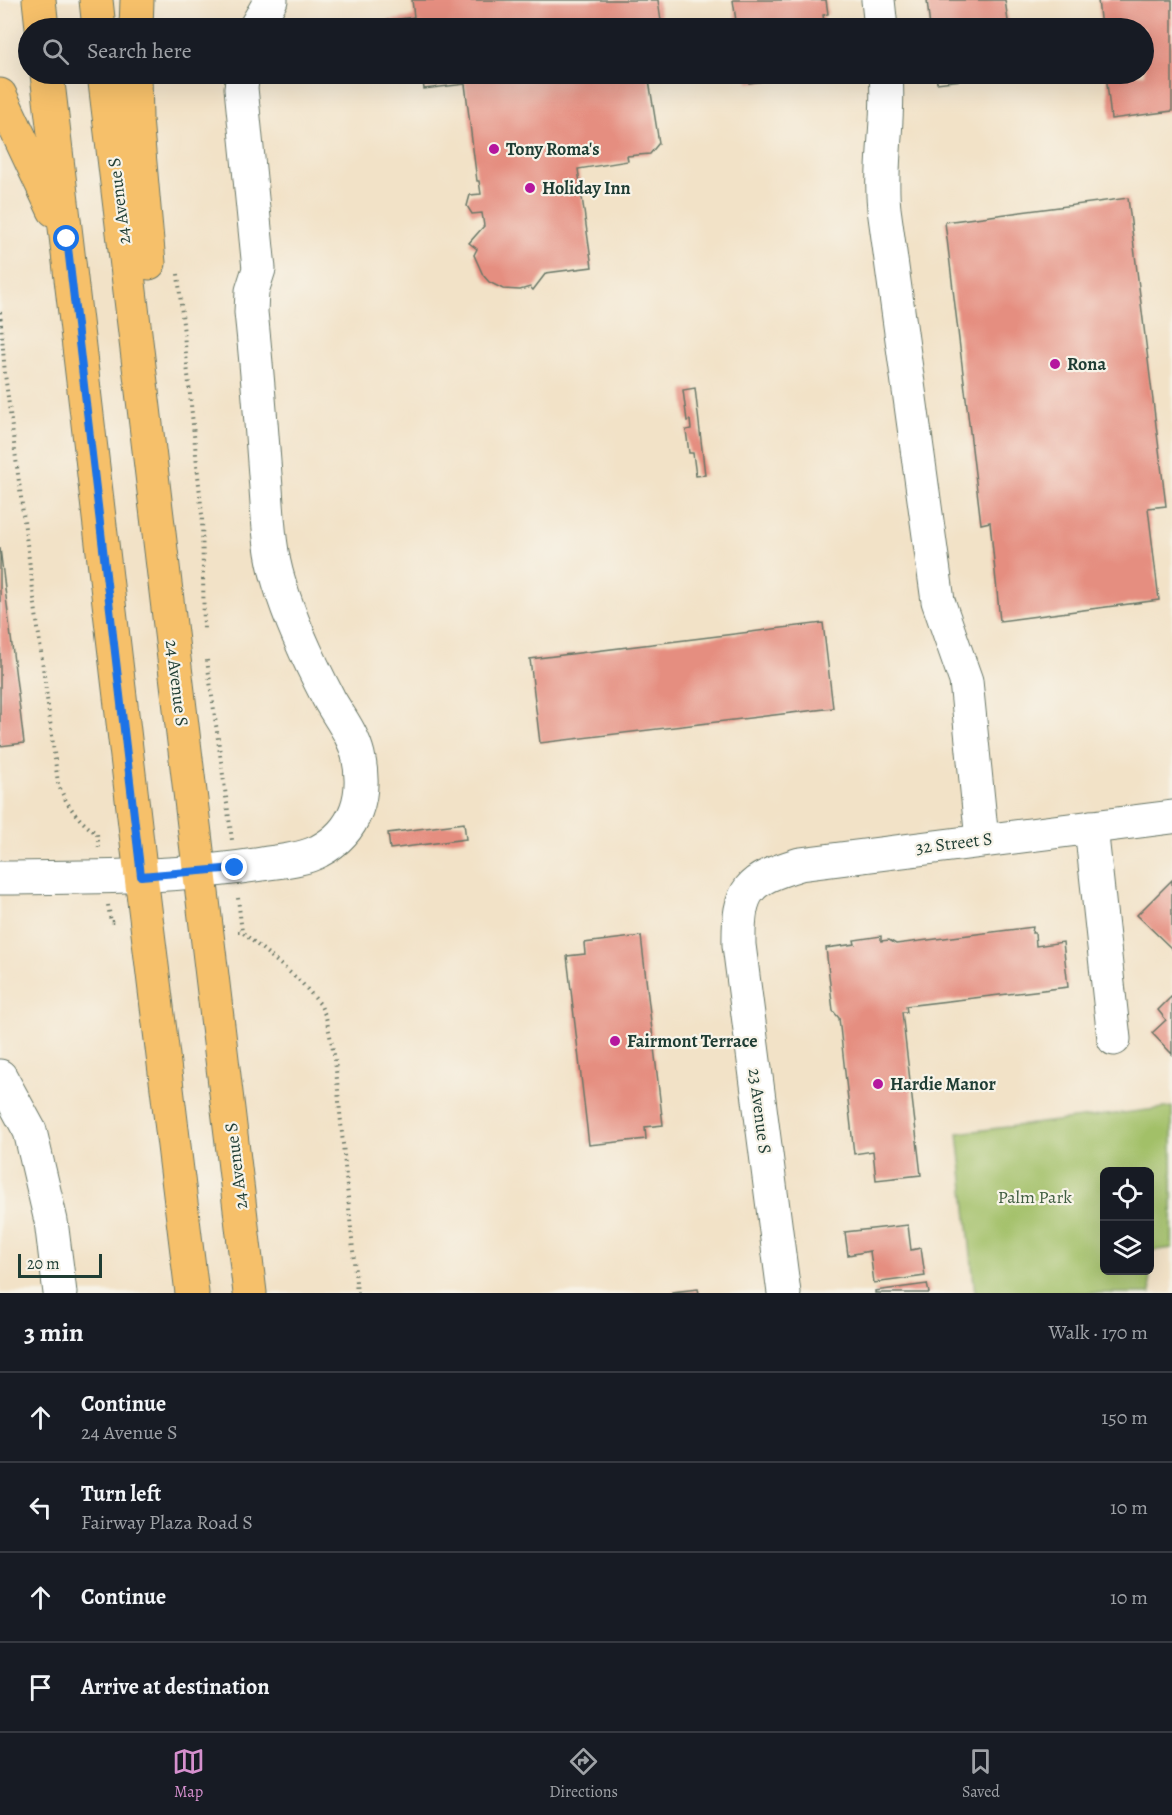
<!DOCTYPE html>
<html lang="en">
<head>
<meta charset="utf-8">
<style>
	body { margin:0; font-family:Alegreya,serif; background:#20242c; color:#f1f3f6 }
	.controls { position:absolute; right:18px; bottom:18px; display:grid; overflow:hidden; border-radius:9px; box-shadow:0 6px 24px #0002 }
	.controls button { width:54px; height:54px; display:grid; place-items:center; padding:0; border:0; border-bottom:2px solid #363941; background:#171b24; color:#f1f3f6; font:30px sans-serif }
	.scale { position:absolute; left:18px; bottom:15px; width:84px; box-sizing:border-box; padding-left:6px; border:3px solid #1f3d34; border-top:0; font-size:16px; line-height:21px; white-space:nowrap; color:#1f3d34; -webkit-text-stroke:4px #f7f3e8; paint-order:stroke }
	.stop { position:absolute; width:18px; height:18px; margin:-14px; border:4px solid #1a73e8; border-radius:50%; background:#fff }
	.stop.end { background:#1a73e8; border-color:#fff; box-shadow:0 2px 6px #0008 }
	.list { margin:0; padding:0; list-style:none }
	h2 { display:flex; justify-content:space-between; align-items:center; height:78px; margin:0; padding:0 24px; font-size:26px }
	h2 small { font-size:20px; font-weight:400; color:#9ea1a6 }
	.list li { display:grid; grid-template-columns:39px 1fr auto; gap:18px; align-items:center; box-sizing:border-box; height:90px; padding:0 24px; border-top:2px solid #363941 }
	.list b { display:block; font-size:22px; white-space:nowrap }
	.list p { margin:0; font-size:20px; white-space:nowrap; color:#9ea1a6 }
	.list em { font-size:20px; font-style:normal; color:#9ea1a6 }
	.icon { flex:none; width:33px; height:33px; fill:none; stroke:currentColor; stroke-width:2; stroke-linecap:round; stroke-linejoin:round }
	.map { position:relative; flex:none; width:1172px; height:1293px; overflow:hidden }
	.search { position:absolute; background:#171b24; box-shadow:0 6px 24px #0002; left:18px; right:18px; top:18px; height:66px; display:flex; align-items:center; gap:15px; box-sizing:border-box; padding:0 21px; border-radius:33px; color:#9ea1a6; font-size:22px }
	.sheet { height:438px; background:#171b24 }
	nav { display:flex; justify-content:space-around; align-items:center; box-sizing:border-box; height:84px; border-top:2px solid #363941; background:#171b24; font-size:16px; color:#9ea1a6 }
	nav a { display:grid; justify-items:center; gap:3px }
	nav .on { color:#d690ce }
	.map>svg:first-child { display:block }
</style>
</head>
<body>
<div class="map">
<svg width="1172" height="1293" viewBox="0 0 1172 1293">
	<rect width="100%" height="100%" fill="#f7f3e8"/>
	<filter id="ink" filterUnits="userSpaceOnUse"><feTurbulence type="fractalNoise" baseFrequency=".0167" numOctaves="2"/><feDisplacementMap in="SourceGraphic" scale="12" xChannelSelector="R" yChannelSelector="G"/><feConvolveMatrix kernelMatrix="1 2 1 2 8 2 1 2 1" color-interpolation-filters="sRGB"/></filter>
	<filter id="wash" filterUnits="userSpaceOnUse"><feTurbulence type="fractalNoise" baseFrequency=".008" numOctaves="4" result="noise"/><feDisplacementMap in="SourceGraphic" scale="24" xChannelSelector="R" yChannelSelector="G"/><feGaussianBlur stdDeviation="1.35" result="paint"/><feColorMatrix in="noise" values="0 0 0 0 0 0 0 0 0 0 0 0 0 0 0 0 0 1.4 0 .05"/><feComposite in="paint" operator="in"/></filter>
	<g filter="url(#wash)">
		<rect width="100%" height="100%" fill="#f2e2c7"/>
		<path fill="#a2c068" stroke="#607e4e" stroke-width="1.5" d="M1172 1107V1248L1150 1251V1172H1104V1270L1149 1271 1151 1293H975L958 1133Z"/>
		<g id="blocks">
			<g fill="#e58e80">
				<path d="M412 0H658L662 28H371L370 23 414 17Z"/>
				<path d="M733 0H826L828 14 823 15 825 28H737Z"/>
				<path d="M927 0H1005L1009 28H930Z"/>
				<path d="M1098 0H1172V111L1111 119 1106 74H1144V28H1101Z"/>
				<path d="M422 74H648L659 143 650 154 627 156 628 161 578 169 592 267 546 273 533 290 530 287 520 290 503 289 489 282 483 275 474 255 477 249 469 243 484 226 482 213 472 214 467 206 470 195 481 194 479 181H477L465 84 424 89Z"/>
				<path d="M747 74H810V75L749 83Z"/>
				<path d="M936 74H1003V75L937 83Z"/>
				<path d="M1128 198 1166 506 1148 508 1159 600 1000 621 990 522 981 524 945 222Z"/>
				<path d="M695 388 705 475 696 476 693 453H689L686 430 691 429 690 420 687 421 683 390Z"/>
				<path d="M0 548 24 743 0 746Z"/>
				<path d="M823 623 833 708 540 743 530 659Z"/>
				<path d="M464 823 466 839 390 849 388 833Z"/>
				<path d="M1172 880V949L1137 915Z"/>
				<path d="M1033 927 1032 933H1035L1036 946 1063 942 1068 987 906 1006 907 1012H902L921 1175 876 1180 873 1151 854 1154 839 1018 833 1011 826 948 855 944 854 940 881 936V941L889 940 896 944Z"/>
				<path d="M641 936 663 1125 645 1127 646 1139 589 1145 567 956 585 954 584 943Z"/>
				<path d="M1172 996V1054L1152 1033 1166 1020 1158 1010Z"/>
				<path d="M908 1225 911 1250 921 1248 925 1276 874 1283 870 1251 848 1255 845 1232Z"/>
				<path d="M927 1284 929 1293H875V1291Z"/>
				<path d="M698 1289 699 1293H672V1292Z"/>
			</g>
		</g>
	</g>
	<g filter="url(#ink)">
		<use href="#blocks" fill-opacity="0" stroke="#697767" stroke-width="1.5"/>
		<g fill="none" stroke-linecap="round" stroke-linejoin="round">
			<defs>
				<g id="minor">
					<path d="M878 0 881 28"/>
					<path d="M255 28 271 0"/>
					<path d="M886 74C890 119 879 164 884 209L938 601 966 681 982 840"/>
					<path d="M1091 827 1114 1039"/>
					<path d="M0 878C88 877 175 878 262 864 280 861 303 860 319 851 357 831 367 794 358 755 353 734 339 717 329 699 309 661 291 623 279 582 268 547 268 511 265 475 261 421 257 367 251 312L252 291 259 269 241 88 243 74"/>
					<path d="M0 1076 30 1131 51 1221 60 1293"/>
					<path d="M784 1293 739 945C738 888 748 880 800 864L1172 817"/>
				</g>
				<g id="major">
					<path d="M39 0 42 28"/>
					<path d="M96 0 99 28"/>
					<path d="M136 28 137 0"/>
					<path d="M47 74 141 876 192 1293"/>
					<path d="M104 74 250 1293"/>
					<path d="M135 74 136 119 149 263"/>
					<path d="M0 95 54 210"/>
				</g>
			</defs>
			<use href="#minor" stroke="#697767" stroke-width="35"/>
			<use href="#major" stroke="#697767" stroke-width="35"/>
			<g stroke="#697767" stroke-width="4" stroke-dasharray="1.5 4.5" stroke-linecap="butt">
				<path d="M178 274 202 515 204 632"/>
				<path d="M0 312 5 374 58 783C66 805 78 820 97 834L99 848"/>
				<path d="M207 660 232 840"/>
				<path d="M238 898 242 932"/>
				<path d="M108 905 111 922H117"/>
				<path d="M238 932H242L300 981 320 1004 326 1017 335 1059 357 1293"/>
			</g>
			<use href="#minor" stroke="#fff" stroke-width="33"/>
			<use href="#major" stroke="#f6c06b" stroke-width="33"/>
		</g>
	</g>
	<g fill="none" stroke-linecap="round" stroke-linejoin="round" filter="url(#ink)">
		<path stroke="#1a73e8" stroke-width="8" d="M67 239 141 876 235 868"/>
	</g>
	<g fill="#b5179e" stroke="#f7f3e8" stroke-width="2">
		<circle cx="494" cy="149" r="6"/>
		<circle cx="530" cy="188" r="6"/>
		<circle cx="1055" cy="364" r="6"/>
		<circle cx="615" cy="1041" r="6"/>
		<circle cx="878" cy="1084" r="6"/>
	</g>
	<g text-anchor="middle" stroke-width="4.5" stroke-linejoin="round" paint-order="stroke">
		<g font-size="18" font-weight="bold" fill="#1f3d34" stroke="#f7f3e8" text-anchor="start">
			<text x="506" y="155">Tony Roma's</text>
			<text x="542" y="194">Holiday Inn</text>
			<text x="1067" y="370">Rona</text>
			<text x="627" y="1047">Fairmont Terrace</text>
			<text x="890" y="1090">Hardie Manor</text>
		</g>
		<g font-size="18" fill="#1f3d34" stroke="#f7f3e8">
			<text transform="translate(119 201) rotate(-97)" y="6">24 Avenue S</text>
			<text transform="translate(177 683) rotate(83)" y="6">24 Avenue S</text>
			<text transform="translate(954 843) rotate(-7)" y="6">32 Street S</text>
			<text transform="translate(760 1111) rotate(83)" y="6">23 Avenue S</text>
			<text transform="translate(236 1166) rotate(-97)" y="6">24 Avenue S</text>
		</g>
		<g font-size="18" fill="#405e41" stroke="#f7f3e8">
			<text x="1035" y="1203">Palm Park</text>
		</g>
	</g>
</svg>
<div class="controls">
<button><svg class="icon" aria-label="locate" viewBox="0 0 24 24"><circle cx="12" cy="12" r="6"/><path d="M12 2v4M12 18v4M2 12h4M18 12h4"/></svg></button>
<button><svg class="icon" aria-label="layers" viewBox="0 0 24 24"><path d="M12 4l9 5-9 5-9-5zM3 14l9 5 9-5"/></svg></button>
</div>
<div class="scale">20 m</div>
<div class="stop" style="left:67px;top:239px"></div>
<div class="stop end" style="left:235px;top:868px"></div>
<div class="search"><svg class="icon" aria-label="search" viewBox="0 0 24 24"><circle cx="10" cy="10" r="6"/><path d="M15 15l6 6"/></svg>Search here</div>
</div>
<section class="sheet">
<h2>3 min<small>Walk · 170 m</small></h2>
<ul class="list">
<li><svg class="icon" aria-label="ahead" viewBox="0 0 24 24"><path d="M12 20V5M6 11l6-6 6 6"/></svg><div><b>Continue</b><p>24 Avenue S</p></div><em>150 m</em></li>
<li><svg class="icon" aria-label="left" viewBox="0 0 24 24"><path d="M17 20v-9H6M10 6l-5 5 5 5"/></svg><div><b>Turn left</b><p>Fairway Plaza Road S</p></div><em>10 m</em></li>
<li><svg class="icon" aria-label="ahead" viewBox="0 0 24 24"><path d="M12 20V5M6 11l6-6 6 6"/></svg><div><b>Continue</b></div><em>10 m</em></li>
<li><svg class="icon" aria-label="arrive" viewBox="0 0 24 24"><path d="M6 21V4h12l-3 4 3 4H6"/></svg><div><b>Arrive at destination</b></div></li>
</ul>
</section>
<nav>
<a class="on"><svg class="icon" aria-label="map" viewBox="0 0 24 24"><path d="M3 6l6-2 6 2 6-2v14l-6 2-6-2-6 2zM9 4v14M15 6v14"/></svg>Map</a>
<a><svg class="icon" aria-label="directions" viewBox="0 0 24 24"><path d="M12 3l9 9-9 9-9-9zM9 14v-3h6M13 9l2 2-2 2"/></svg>Directions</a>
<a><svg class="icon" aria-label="saved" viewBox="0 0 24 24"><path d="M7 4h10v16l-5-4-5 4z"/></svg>Saved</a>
</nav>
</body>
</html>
